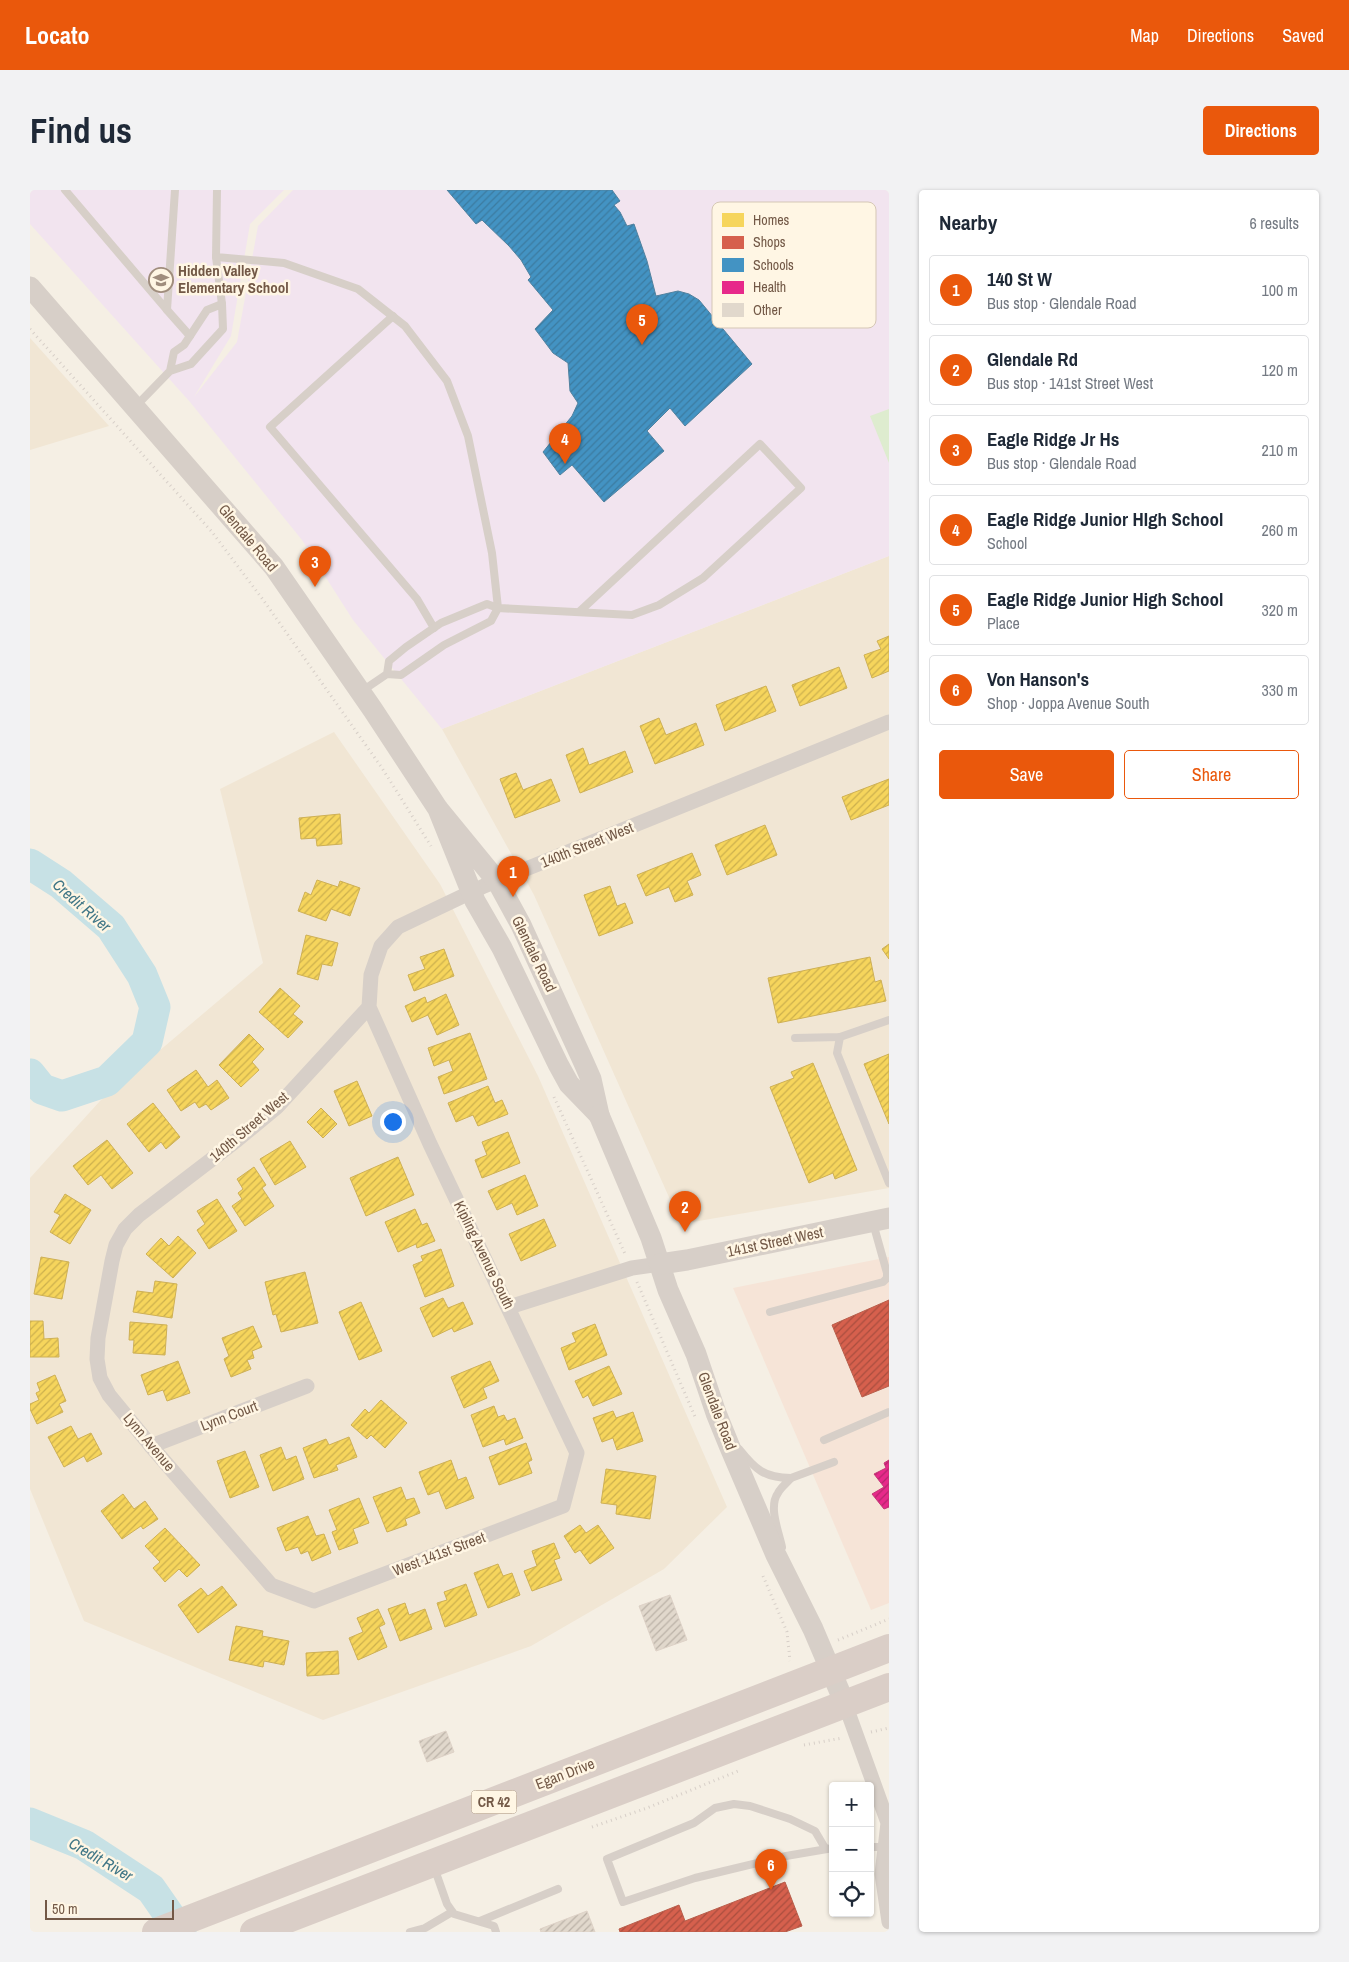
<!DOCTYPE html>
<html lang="en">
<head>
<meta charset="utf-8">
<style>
	body { margin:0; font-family:"Archivo Narrow",sans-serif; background:#f2f2f3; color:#1f2937 }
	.controls { position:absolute; right:15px; bottom:15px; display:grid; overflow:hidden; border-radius:5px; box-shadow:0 1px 4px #0004 }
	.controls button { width:45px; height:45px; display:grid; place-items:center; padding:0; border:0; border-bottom:1px solid #e0e1e3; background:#fff; color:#1f2937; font:25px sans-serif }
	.scale { position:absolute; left:15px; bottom:12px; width:129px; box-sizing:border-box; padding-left:5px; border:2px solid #725846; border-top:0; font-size:14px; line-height:18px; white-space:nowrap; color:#725846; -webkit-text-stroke:4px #fff6e4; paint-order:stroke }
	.you { position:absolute; left:362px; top:931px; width:18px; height:18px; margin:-12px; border:4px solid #fff; border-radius:50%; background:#1a73e8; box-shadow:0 0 0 8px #1a73e833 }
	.badge { display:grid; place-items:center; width:32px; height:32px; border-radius:50%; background:#ea580c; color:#fff; font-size:16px; font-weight:700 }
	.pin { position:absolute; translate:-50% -41px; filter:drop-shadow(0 1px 2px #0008) }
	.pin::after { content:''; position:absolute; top:26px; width:18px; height:15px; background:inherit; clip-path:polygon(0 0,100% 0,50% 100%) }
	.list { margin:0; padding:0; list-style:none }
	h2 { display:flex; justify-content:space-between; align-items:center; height:65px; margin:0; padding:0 20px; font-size:21px }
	h2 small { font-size:16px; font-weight:400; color:#747a83 }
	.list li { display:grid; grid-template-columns:32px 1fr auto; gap:15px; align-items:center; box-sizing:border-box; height:70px; margin:0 10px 10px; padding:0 10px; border:1px solid #e0e1e3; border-radius:5px }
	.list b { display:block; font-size:19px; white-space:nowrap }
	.list p { margin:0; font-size:16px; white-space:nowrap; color:#747a83 }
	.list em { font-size:16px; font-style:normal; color:#747a83 }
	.actions { display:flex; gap:10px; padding:15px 20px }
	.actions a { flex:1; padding:11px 0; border:1px solid #ea580c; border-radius:5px; text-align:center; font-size:18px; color:#ea580c }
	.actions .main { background:#ea580c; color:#fff }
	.icon { flex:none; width:28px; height:28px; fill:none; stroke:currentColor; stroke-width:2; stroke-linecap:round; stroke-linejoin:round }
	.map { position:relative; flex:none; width:859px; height:1742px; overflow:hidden; border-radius:5px }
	header { display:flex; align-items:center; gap:30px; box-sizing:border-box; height:70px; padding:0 25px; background:#ea580c; color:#fff }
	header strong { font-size:24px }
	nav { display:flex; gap:28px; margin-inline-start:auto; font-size:18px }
	.intro { display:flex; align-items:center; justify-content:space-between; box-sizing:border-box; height:120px; padding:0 30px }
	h1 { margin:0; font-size:35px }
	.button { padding:12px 22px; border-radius:5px; background:#ea580c; color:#fff; font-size:18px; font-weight:700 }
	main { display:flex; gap:30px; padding:0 30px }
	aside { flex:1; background:#fff; border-radius:5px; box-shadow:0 1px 4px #0004 }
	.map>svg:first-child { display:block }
</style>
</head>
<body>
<header>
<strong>Locato</strong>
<nav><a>Map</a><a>Directions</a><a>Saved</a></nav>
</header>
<div class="intro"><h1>Find us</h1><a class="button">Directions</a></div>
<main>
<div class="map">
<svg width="859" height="1742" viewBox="0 0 859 1742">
	<defs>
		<pattern id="homes-hatch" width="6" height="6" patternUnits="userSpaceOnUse" patternTransform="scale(1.25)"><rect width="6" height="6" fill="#f6d55c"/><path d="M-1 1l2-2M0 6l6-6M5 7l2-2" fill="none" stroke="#ccb04e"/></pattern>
		<pattern id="shops-hatch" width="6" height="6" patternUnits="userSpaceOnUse" patternTransform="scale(1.25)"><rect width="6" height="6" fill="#d6604d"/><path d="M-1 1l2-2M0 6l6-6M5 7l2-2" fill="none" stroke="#a94e3f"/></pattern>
		<pattern id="schools-hatch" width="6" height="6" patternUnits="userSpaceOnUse" patternTransform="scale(1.25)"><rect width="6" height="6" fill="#4393c3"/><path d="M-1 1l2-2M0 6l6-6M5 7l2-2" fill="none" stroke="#3c7ba0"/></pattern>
		<pattern id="health-hatch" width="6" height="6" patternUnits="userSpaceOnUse" patternTransform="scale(1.25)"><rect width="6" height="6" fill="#e7298a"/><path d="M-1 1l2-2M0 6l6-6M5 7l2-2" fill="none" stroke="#b6256d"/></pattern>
		<pattern id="building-hatch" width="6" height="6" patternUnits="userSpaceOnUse" patternTransform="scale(1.25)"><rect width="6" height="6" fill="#e1d8cc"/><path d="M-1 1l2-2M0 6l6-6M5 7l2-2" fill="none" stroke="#bbb2a7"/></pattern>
	</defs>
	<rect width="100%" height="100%" fill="#f5efe4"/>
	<g fill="#f1e6d4">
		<path d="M0 148 79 236 0 260Z"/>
		<path d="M859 366V998L651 1034 504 705 412 539Z"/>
		<path d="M304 542 410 694 508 886 697 1317 634 1379 501 1456 293 1530 54 1431 0 1299V988L70 911 233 773 190 599Z"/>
	</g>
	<path fill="#f6e4d7" d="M859 1067V1413L841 1420 703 1098Z"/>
	<path fill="#f2e4ef" d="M0 0H254L220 34 201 146 164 207 207 152 228 36 263 0H859V366L412 539 323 430 272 350 160 212 0 34Z"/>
	<path fill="#deeccf" d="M859 219V273L840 226Z"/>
	<g fill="url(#homes-hatch)" stroke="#ceb055">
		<path d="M859 446V481L842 488 834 465 851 459 847 451Z"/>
		<path d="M809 477 817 498 770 516 762 495Z"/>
		<path d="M736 496 746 521 695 541 686 515Z"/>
		<path d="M629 528 636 545 666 533 674 555 625 574 610 536Z"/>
		<path d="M553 558 559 575 595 561 603 582 550 603 536 565Z"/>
		<path d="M486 583 493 600 521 589 530 611 485 628 470 589Z"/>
		<path d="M859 589V615L821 630 812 607Z"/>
		<path d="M310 624 312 654 287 656 286 648 271 649 269 628Z"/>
		<path d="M735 635 747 665 697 685 685 655Z"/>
		<path d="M662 663 671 685 657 691 663 705 645 712 639 697 616 706 607 685Z"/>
		<path d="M287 690 308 697 310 691 330 698 320 726 301 719 296 731 268 721 275 702 281 705Z"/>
		<path d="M580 696 587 716 595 713 603 733 569 746 554 705Z"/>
		<path d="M276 745 308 753 302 776 292 774 288 790 267 784Z"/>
		<path d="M859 754V769L852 759Z"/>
		<path d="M414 759 424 786 384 801 378 785 395 779 390 767Z"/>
		<path d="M840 767 845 792 851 790 856 811 748 833 738 788Z"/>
		<path d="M250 798 270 816 263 824 273 832 258 848 229 822Z"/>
		<path d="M416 804 429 835 407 845 398 825 382 832 375 816 395 807 397 813Z"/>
		<path d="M440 843 457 889 414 904 408 887 423 881 419 870 404 876 398 858Z"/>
		<path d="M219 844 234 859 222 872 229 880 211 897 189 875Z"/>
		<path d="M859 864V934L834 874Z"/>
		<path d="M783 873 827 980 805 989 803 983 779 993 740 897 764 888 761 882Z"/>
		<path d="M166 880 178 897 187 890 199 908 181 920 176 914 169 918 165 912 151 921 137 900Z"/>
		<path d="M327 891 342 926 319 936 304 901Z"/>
		<path d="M458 896 465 913 472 910 478 924 448 936 443 925 426 932 418 913Z"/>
		<path d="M123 913 150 947 136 959 131 952 119 962 97 934Z"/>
		<path d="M291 918 307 934 293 948 277 932Z"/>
		<path d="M478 942 490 973 452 988 445 970 457 965 452 952Z"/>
		<path d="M77 950 103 983 82 999 71 985 58 995 43 976Z"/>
		<path d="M260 951 276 977 245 995 230 969Z"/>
		<path d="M368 967 384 1005 336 1026 320 988Z"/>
		<path d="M224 977 236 995 232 998 244 1016 215 1036 202 1016 212 1009 208 1003 213 999 207 989Z"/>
		<path d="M495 985 508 1016 487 1025 482 1013 467 1020 458 1001Z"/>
		<path d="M35 1004 61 1020 40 1054 20 1042 30 1025 24 1022Z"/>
		<path d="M187 1009 207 1041 179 1059 167 1040 175 1034 167 1021Z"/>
		<path d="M385 1019 392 1035 397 1033 405 1051 387 1058 386 1054 368 1062 355 1032Z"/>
		<path d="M514 1029 526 1056 491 1071 479 1044Z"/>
		<path d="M148 1046 166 1063 143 1088 116 1064 131 1048 139 1056Z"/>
		<path d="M411 1059 424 1096 395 1107 383 1075 393 1071 391 1066Z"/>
		<path d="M11 1067 39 1072 32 1109 4 1104Z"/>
		<path d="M275 1082 288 1133 251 1142 246 1124 243 1125 235 1092Z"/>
		<path d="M125 1091 147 1094 142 1128 103 1122 107 1101 123 1103Z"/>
		<path d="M413 1108 418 1118 433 1112 443 1134 424 1142 422 1138 403 1147 390 1118Z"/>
		<path d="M331 1112 352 1161 329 1170 309 1122Z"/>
		<path d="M0 1131H13L14 1149 28 1148 29 1167H0Z"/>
		<path d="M100 1132 137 1135 135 1165 103 1163 104 1150H99Z"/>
		<path d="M565 1134 577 1165 539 1180 531 1158 546 1152 542 1143Z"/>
		<path d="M223 1136 232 1157 222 1161 224 1168 217 1170 221 1179 201 1187 194 1169 199 1166 192 1148Z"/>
		<path d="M148 1171 160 1203 137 1211 133 1200 118 1205 111 1185Z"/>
		<path d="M460 1171 469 1191 453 1198 457 1208 434 1218 421 1187Z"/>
		<path d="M579 1176 592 1204 563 1216 558 1205 553 1208 545 1191Z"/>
		<path d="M25 1185 36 1211 29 1214 33 1222 7 1234 0 1219V1214L9 1210 6 1203 10 1201 7 1193Z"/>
		<path d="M351 1210 377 1233 355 1258 341 1245 337 1249 321 1235 335 1219 339 1223Z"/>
		<path d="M464 1216 468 1227 474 1225 477 1231 485 1228 493 1248 476 1255 474 1249 453 1257 441 1225Z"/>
		<path d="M583 1221 586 1228 603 1222 613 1251 587 1260 583 1248 572 1252 563 1228Z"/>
		<path d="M41 1236 48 1249 61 1243 72 1264 57 1272 54 1266 34 1277 18 1247Z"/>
		<path d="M319 1247 327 1267 306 1275 308 1280 284 1288 273 1258 296 1249 299 1255Z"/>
		<path d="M496 1253 502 1270 498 1272 502 1283 469 1295 459 1267Z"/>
		<path d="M251 1257 256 1270 266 1266 274 1289 243 1301 230 1265Z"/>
		<path d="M215 1261 229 1297 200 1308 187 1271Z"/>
		<path d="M421 1270 428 1290 436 1287 444 1308 416 1319 409 1301 398 1305 389 1282Z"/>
		<path d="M576 1279 626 1286 620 1329 586 1324 587 1315 571 1313Z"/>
		<path d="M371 1297 376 1310 384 1308 390 1323 375 1329 377 1335 357 1342 343 1307Z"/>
		<path d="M93 1304 104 1319 115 1311 128 1329 113 1339 111 1336 92 1349 71 1321Z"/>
		<path d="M329 1308 339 1333 323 1339 328 1353 309 1360 302 1342 307 1340 299 1320Z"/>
		<path d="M278 1326 286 1346 294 1344 301 1363 282 1371 278 1361 271 1364 268 1357 256 1361 247 1338Z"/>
		<path d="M550 1335 556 1343 568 1335 584 1358 560 1374 550 1360 545 1363 534 1346Z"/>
		<path d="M135 1338 170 1375 157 1387 149 1379 135 1392 123 1378 130 1372 115 1356Z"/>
		<path d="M524 1353 530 1368 524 1370 532 1390 502 1401 494 1381 507 1376 502 1361Z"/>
		<path d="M468 1374 473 1386 482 1383 490 1405 458 1418 444 1383Z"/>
		<path d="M436 1394 447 1425 415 1437 407 1413 417 1410 414 1402Z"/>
		<path d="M192 1396 207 1415 168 1443 148 1415 171 1398 178 1406Z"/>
		<path d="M375 1413 379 1425 395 1419 402 1439 370 1451 358 1419Z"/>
		<path d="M348 1419 355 1434 349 1437 357 1457 328 1470 319 1448 333 1442 327 1428Z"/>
		<path d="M206 1436 233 1441 232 1446 259 1451 254 1475 234 1471 233 1477 199 1470Z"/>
		<path d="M308 1461 309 1484 277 1486 276 1463Z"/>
	</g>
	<g fill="url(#shops-hatch)" stroke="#b85e4b">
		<path d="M859 1110V1196L832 1207 802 1135Z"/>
		<path d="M755 1692 772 1736 755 1742H590L589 1739 649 1715 655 1731Z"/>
	</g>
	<path fill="url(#schools-hatch)" stroke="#51819e" d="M417 0H582L590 11 584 15 590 22 597 36 604 34 617 71 626 106 648 101 659 104 669 110 722 174 655 236 640 218 617 241 634 261 574 312 542 275 530 285 513 262 542 226 548 213 540 201 538 173 523 163 505 139 523 120 498 90 501 87 491 70 479 56 452 30 446 34Z"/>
	<path fill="url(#health-hatch)" stroke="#c43776" d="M859 1270V1317L854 1319 842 1304 854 1297 844 1284 856 1278 854 1273Z"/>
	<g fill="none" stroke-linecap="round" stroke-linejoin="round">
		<g stroke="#c7e1e5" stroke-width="31">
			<path d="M0 674 31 694 81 737 112 785 125 817 117 852 77 891 32 906 12 899 0 884"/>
			<path d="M0 1633 54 1655 121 1699 151 1742"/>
		</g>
	</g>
	<g fill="url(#building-hatch)" stroke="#ded2c7">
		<path d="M640 1405 657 1450 626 1461 609 1416Z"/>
		<path d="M416 1541 424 1562 397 1572 389 1551Z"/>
		<path d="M557 1721 565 1742H511L510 1739Z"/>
	</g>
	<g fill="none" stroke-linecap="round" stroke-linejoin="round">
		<g stroke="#d7cfc8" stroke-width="3" stroke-dasharray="1 4" stroke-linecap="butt">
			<path d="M0 139 182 342 234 411 352 578 401 656"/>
			<path d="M524 907 596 1066"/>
			<path d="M607 1092 666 1229"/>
			<path d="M733 1386 757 1442 760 1471"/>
			<path d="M808 1450 859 1429"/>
			<path d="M841 1542 859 1538"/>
			<path d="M774 1555 812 1548"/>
			<path d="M562 1637 617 1618 708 1581"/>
		</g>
		<g stroke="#d7cfc8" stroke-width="8">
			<path d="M35 0 137 120 145 0"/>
			<path d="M187 0 186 67 254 73 328 99 375 136 417 191 438 246 462 363 468 418 602 425 629 415 673 388 771 298 730 254 549 422"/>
			<path d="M186 67 192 114"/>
			<path d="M137 120 160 146"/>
			<path d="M363 126 240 237 387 409 404 438"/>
			<path d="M106 216 140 181 161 174 193 139 192 114 177 120 154 155 144 162 140 181"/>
			<path d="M332 501 357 484 371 485 414 455 461 431 468 418 457 414 411 433 376 457 359 471 357 484"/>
			<path d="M810 847 807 863 859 993"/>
			<path d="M765 848 810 847 859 830"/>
			<path d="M740 1122 853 1092 857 1088V1083L843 1033"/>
			<path d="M794 1250 859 1222"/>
			<path d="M709 1259C725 1279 734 1288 761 1288 757 1293 751 1297 748 1303 738 1317 749 1342 752 1357"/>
			<path d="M761 1288 804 1272"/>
			<path d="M840 1657H855"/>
			<path d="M795 1658 785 1641 760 1629 720 1616 704 1614 685 1618 664 1633 577 1669 593 1712 665 1688 756 1666 803 1658"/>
			<path d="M404 1677 417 1714 424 1724 464 1736 466 1742"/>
			<path d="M450 1731 528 1699"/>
			<path d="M380 1742 395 1738 422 1722"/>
		</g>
		<g stroke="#d7cfc8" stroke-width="15">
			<path d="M339 817 400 954 547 1263 533 1316 284 1411 241 1395 121 1256 79 1205 70 1188 67 1169 68 1148 82 1071 86 1055 95 1039 109 1025 207 950 247 917 339 817 341 785 351 756 368 737 454 696 859 532"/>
			<path d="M479 1117 602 1078 630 1074"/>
			<path d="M121 1256 277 1196"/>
			<path d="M815 1514 858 1633 852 1684 859 1732"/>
		</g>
		<g stroke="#d7cfc8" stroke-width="21">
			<path d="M0 97 244 377 343 520 408 619 467 691 491 735 554 873 561 889 569 925 539 894 528 874 472 758 445 711 408 619"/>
			<path d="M569 925 621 1048 638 1100 666 1164 686 1223 699 1255 746 1365 783 1439 815 1514"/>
			<path d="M630 1074 657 1070 859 1028"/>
		</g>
		<g stroke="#dacec7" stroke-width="28">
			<path d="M126 1742 859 1458"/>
			<path d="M224 1742 859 1497"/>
		</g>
	</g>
	<defs>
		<symbol id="school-ring" viewBox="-11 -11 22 22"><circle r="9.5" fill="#fff6e4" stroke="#a08d7d" stroke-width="1.5"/><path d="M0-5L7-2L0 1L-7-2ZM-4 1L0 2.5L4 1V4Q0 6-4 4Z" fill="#a08d7d"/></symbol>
	</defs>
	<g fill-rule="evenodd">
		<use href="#school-ring" x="117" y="76" width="28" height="28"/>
	</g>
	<g text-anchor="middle" stroke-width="5" stroke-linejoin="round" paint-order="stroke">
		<rect fill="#fff6e4" stroke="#9c8775" stroke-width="1" x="441.5" y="1600.5" width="45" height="23" rx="4"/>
		<g font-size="14" font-weight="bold" fill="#725846">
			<text x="464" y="1617">CR 42</text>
		</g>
		<g font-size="15" font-weight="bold" fill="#725846" stroke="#fff6e4" text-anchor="start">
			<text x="148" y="86">Hidden Valley<tspan x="148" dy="17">Elementary School</tspan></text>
		</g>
		<g font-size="15" fill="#725846" stroke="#fff6e4">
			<text transform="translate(218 348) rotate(50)" y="5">Glendale Road</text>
			<text transform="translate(557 655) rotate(-22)" y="5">140th Street West</text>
			<text transform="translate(504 764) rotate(64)" y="5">Glendale Road</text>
			<text transform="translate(219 937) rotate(-41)" y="5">140th Street West</text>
			<text transform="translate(745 1052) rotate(-12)" y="5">141st Street West</text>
			<text transform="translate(454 1065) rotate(64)" y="5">Kipling Avenue South</text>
			<text transform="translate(687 1221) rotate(69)" y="5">Glendale Road</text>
			<text transform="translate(199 1226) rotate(-21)" y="5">Lynn Court</text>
			<text transform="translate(119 1252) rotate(50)" y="5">Lynn Avenue</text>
			<text transform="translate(409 1364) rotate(-21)" y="5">West 141st Street</text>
			<text transform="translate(535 1584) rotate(-21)" y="5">Egan Drive</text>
		</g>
		<g font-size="16" font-style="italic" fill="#407686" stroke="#fff6e4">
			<text transform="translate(52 715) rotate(41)" y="6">Credit River</text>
			<text transform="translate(71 1669) rotate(30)" y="6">Credit River</text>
		</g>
	</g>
	<rect x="682" y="12" width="164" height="126" rx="8" fill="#fff6e4" stroke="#d5c7b5" stroke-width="1"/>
	<rect x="692" y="23" width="22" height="14" fill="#f6d55c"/>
	<rect x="692" y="46" width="22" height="13" fill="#d6604d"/>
	<rect x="692" y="68" width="22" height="14" fill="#4393c3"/>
	<rect x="692" y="91" width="22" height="13" fill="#e7298a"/>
	<rect x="692" y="113" width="22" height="14" fill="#e1d8cc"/>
	<g font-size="14" fill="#725846">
		<text x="723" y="35">Homes</text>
		<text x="723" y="57">Shops</text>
		<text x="723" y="80">Schools</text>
		<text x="723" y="102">Health</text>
		<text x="723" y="125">Other</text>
	</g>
</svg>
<div class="controls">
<button>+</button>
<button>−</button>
<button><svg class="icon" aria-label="locate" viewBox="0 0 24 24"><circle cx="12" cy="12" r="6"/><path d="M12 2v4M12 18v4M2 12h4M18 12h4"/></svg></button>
</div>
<div class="scale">50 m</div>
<div class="you"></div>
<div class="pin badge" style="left:483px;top:707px">1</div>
<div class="pin badge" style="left:655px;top:1042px">2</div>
<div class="pin badge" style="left:285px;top:397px">3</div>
<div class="pin badge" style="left:535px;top:274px">4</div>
<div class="pin badge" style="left:612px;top:155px">5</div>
<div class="pin badge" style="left:741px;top:1700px">6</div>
</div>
<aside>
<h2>Nearby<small>6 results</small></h2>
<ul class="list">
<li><span class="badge">1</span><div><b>140 St W</b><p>Bus stop · Glendale Road</p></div><em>100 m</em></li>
<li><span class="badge">2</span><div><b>Glendale Rd</b><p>Bus stop · 141st Street West</p></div><em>120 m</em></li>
<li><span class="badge">3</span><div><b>Eagle Ridge Jr Hs</b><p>Bus stop · Glendale Road</p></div><em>210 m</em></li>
<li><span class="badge">4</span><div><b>Eagle Ridge Junior HIgh School</b><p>School</p></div><em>260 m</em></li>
<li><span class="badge">5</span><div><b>Eagle Ridge Junior High School</b><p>Place</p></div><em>320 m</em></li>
<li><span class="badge">6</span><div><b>Von Hanson's</b><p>Shop · Joppa Avenue South</p></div><em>330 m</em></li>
</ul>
<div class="actions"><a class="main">Save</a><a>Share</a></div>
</aside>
</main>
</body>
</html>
